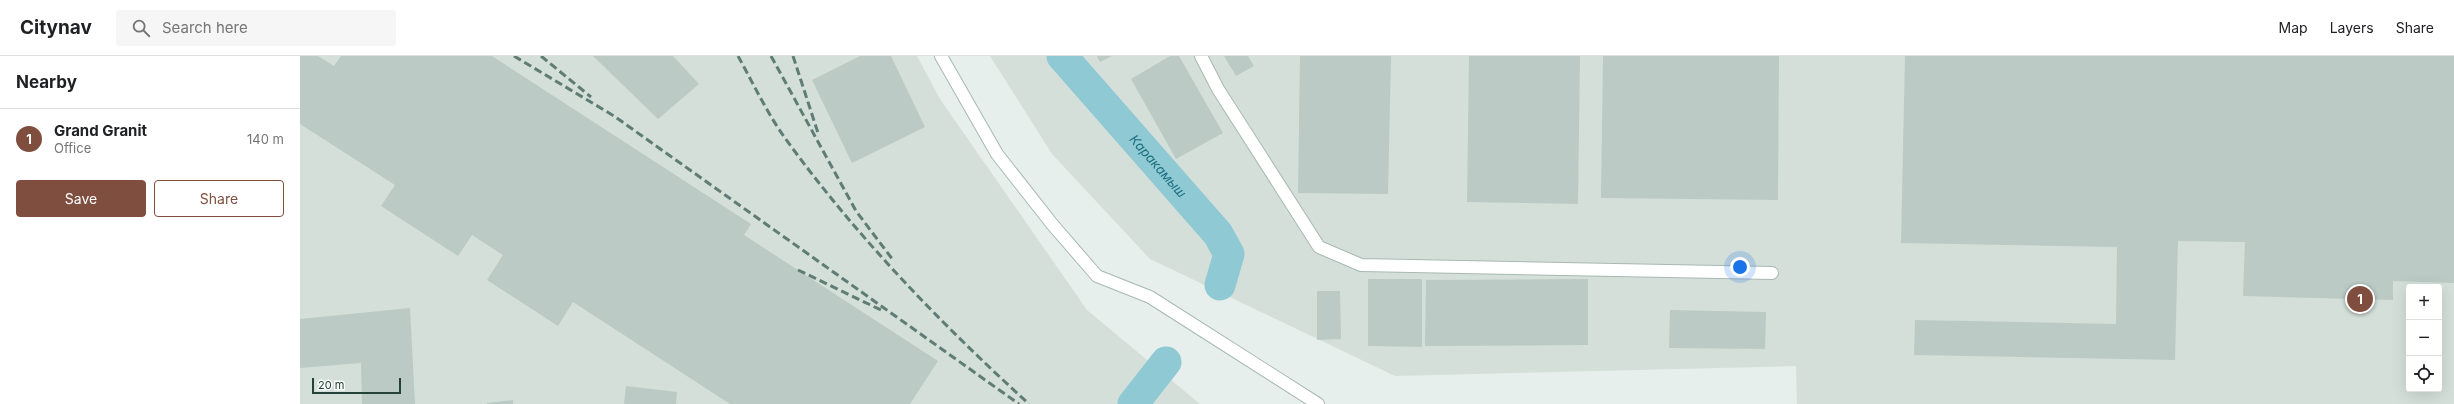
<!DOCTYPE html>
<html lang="en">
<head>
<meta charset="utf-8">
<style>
	body { margin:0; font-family:Inter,sans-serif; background:#f6f6f6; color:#202124 }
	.controls { position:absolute; right:12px; bottom:12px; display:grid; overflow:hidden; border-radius:4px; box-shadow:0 4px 16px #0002 }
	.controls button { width:36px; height:36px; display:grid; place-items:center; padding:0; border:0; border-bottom:1px solid #e0e0e0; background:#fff; color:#202124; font:20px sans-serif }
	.scale { position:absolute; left:12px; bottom:10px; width:89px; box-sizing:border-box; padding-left:4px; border:2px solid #24423a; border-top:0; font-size:11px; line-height:14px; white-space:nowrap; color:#24423a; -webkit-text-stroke:3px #f7fbf9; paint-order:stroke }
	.you { position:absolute; left:1440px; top:211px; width:14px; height:14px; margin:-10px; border:3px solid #fff; border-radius:50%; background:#1a73e8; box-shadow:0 0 0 6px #1a73e833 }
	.badge { display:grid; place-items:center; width:26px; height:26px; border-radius:50%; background:#7f4e3f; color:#fff; font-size:13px; font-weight:700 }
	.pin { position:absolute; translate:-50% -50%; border:2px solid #fff; box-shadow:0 1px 4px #0006 }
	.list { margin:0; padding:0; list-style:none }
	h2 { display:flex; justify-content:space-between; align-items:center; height:52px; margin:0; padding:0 16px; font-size:17px }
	h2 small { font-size:13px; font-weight:400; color:#757577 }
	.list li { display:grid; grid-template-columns:26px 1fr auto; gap:12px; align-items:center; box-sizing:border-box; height:60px; padding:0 16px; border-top:1px solid #e0e0e0 }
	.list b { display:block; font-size:15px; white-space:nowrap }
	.list p { margin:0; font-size:13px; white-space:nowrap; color:#757577 }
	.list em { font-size:13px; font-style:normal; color:#757577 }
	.actions { display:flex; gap:8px; padding:12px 16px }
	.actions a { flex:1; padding:9px 0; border:1px solid #7f4e3f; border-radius:4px; text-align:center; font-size:14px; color:#7f4e3f }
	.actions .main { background:#7f4e3f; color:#fff }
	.icon { flex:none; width:22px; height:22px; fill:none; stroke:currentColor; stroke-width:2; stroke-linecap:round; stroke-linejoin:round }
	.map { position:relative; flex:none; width:2154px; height:348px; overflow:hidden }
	header { display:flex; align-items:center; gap:24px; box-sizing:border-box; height:56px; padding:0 20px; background:#fff; border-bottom:1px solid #e0e0e0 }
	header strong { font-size:19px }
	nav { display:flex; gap:22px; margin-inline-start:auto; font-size:14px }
	.search { width:280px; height:36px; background:#f6f6f6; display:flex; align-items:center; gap:10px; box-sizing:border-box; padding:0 14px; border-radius:4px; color:#757577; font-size:15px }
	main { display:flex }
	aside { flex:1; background:#fff }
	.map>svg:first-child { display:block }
</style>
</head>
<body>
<header>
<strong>Citynav</strong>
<div class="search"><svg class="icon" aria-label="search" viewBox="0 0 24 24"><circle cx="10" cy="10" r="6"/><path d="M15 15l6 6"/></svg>Search here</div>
<nav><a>Map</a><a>Layers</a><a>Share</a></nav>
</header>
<main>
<aside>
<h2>Nearby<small></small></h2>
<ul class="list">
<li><span class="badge">1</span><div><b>Grand Granit</b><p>Office</p></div><em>140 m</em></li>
</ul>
<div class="actions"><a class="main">Save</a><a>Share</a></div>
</aside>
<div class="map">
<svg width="2154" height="348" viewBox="0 0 2154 348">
	<rect width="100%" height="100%" fill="#e6efeb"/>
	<g fill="#d4dfda" fill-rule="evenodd">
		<path d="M0 0H617L640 43 787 254 900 348H0Z"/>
		<path d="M690 0H2154V348H1497L1496 310 1095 320 850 203 752 98ZM2109 231H2139V333H2109Z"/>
	</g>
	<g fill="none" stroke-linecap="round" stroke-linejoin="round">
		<g stroke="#8ec9d4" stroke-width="31">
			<path id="s1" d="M762 0 918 178 929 198 920 229"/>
			<path d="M833 348 866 306"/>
		</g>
	</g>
	<g fill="#bbcac4">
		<path d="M0 0H18L34 10 41 0H192L451 168 444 179 638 305 610 348H430L273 246 258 270 187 224 203 199 172 179 158 200 81 150 95 129 0 68Z"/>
		<path d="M293 0H373L399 28 358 63Z"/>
		<path d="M560 0H591L625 71 552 107 512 24Z"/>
		<path d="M797 0H812L800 6Z"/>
		<path d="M870 0H879L923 77 876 103 831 23Z"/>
		<path d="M924 0H948L954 10 936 20Z"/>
		<path d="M1000 0H1091L1088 138 998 137Z"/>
		<path d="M1169 0H1280L1278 148 1167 146Z"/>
		<path d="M1303 0H1479L1478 144 1301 142Z"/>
		<path d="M1605 0H2154V227L2093 225V244L1943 240 1945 186 1878 185 1875 304 1614 299 1615 264 1816 268 1817 191 1601 187Z"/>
		<path d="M1068 223H1122V291L1068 290Z"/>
		<path d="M1288 223V289L1125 290 1126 224Z"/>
		<path d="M1017 235H1040L1041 283 1017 284Z"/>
		<path d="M110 252 115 348H62L61 307 0 312V263Z"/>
		<path d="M1370 254 1466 256 1465 293 1369 292Z"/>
		<path d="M326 330 377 336 376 348H324Z"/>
		<path d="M213 344V348H187V347Z"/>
	</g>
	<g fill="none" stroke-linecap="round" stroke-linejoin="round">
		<defs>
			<g id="minor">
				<path d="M641 0 697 98 752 168 797 220 850 241 1018 348"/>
				<path d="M901 0 918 33 1019 191 1061 209 1472 217"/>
			</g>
		</defs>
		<use href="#minor" stroke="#a8b8b2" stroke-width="14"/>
		<use href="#minor" stroke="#fff" stroke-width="12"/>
		<g stroke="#5f7d75" stroke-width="3" stroke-dasharray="8 4" stroke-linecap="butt">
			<path d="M214 0 314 60 719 348"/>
			<path d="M241 0 291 41"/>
			<path d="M438 0C453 27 467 57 485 82 555 179 640 267 729 348"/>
			<path d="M471 0 556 155 593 204"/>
			<path d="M493 0 519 80"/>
			<path d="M498 214 583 255"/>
		</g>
	</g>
	<g text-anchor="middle" stroke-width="3" stroke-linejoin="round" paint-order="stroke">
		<g font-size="13" font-style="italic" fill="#1c6f80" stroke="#f7fbf9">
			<text dy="5" stroke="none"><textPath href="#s1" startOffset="146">Каракамыш</textPath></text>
		</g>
	</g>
</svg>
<div class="controls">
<button>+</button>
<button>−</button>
<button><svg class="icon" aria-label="locate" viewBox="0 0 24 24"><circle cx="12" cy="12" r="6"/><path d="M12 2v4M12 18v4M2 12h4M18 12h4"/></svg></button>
</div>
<div class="scale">20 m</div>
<div class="you"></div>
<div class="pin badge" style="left:2060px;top:243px">1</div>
</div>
</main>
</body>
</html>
